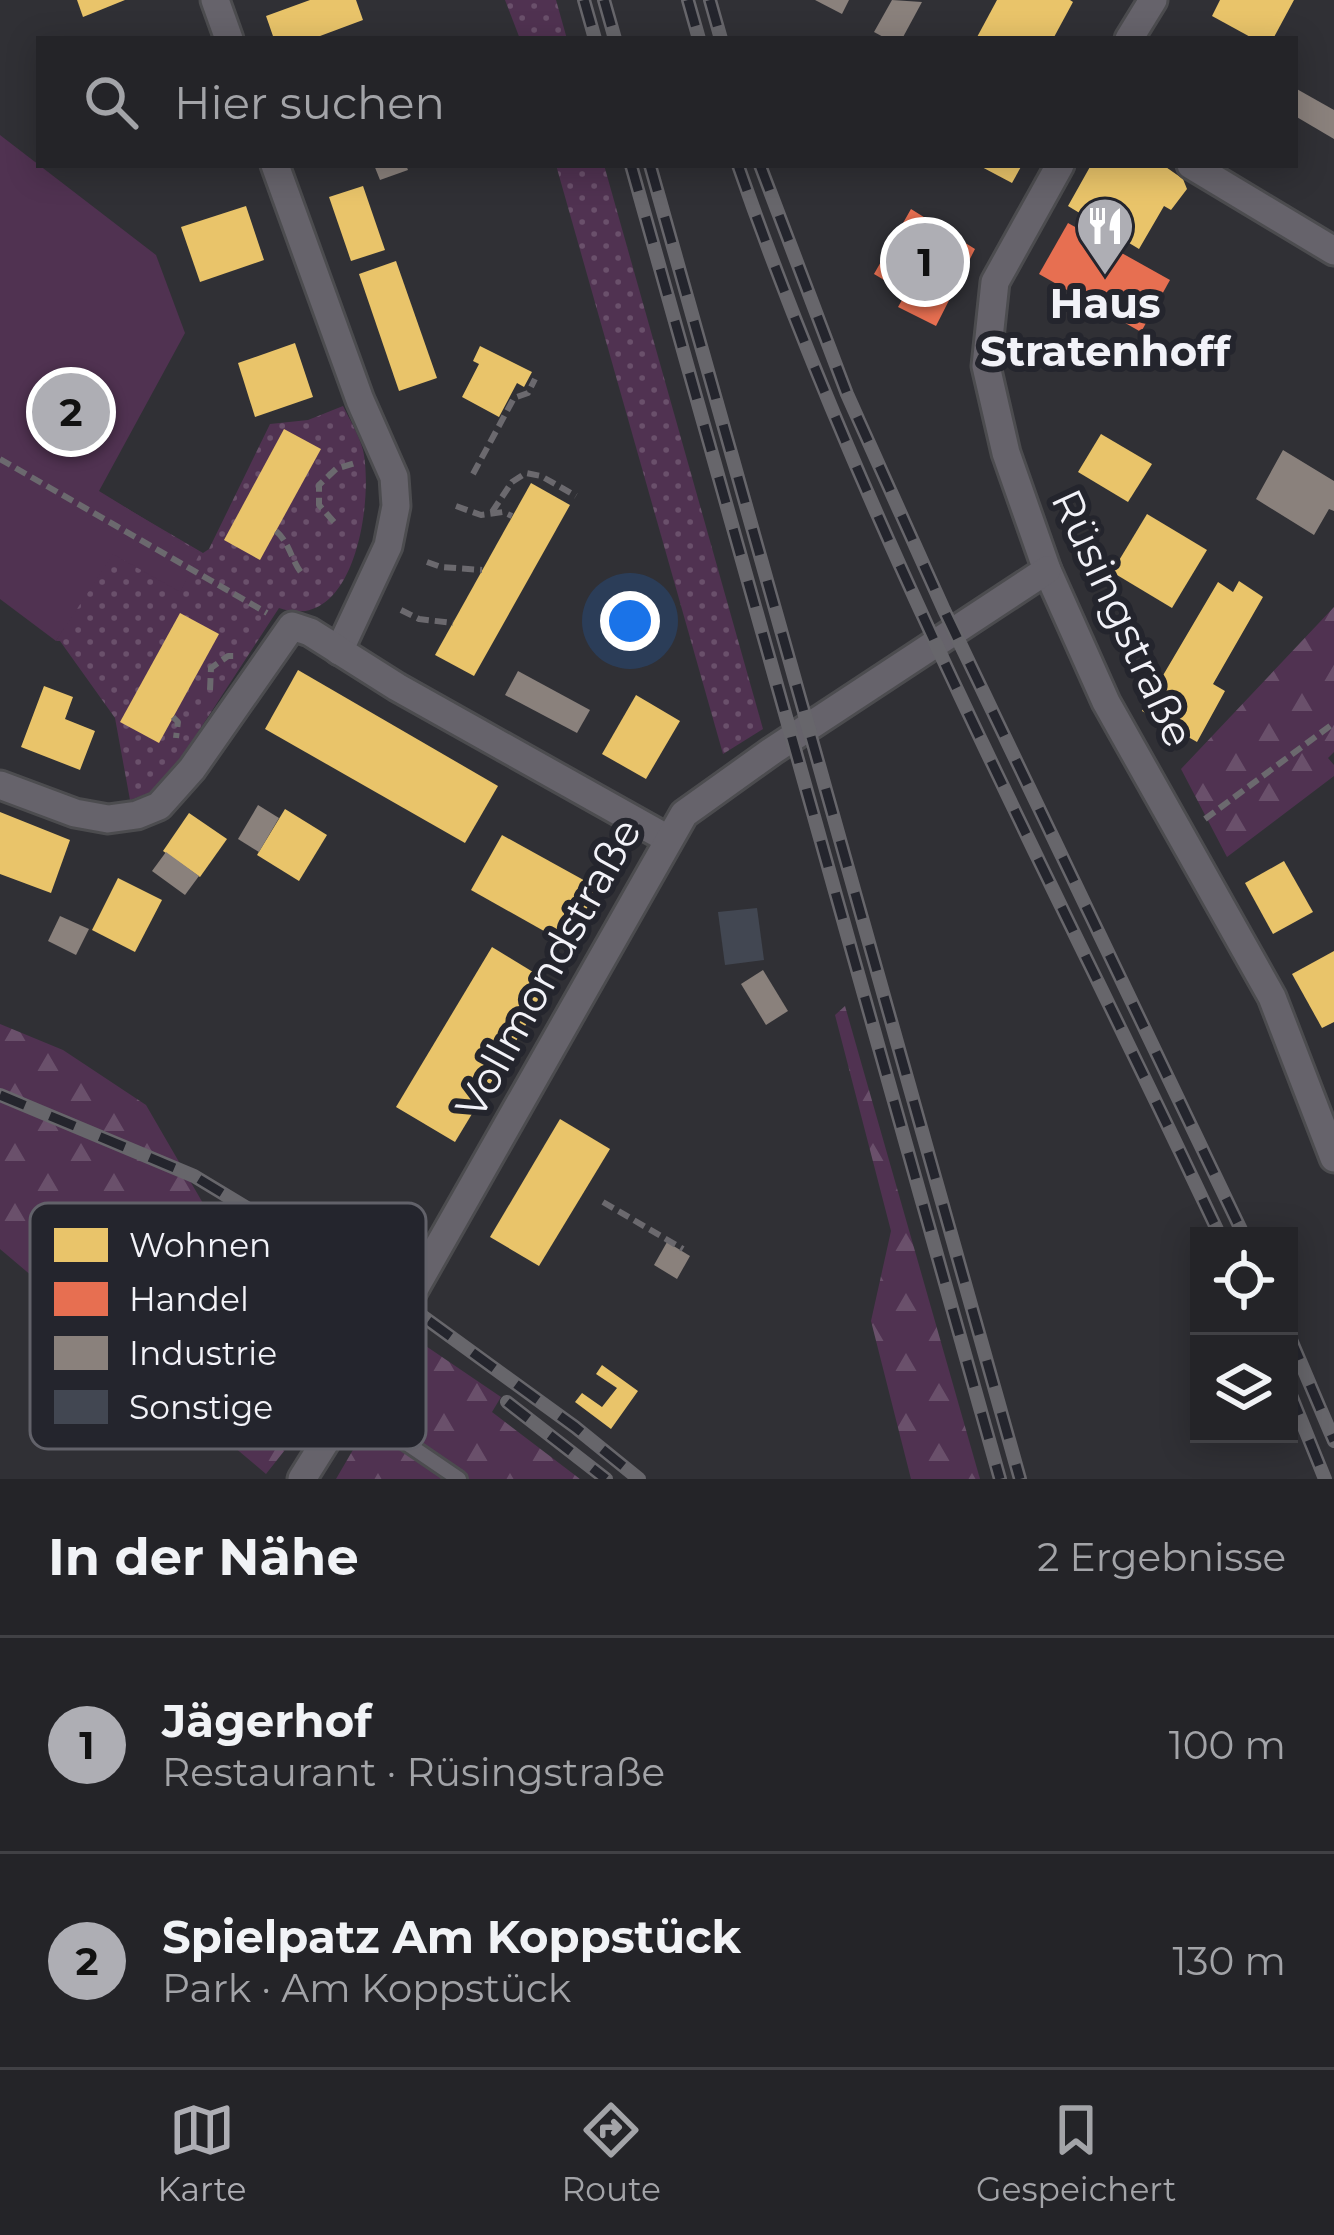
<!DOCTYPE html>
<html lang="de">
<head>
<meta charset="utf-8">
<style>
	body { margin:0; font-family:Montserrat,sans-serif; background:#2c2c30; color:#f1f3f6 }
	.controls { position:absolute; right:36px; bottom:36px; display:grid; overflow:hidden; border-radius:0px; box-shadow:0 6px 30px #0003 }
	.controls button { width:108px; height:108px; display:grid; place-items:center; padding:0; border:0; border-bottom:3px solid #414145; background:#242428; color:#f1f3f6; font:60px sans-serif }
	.you { position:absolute; left:630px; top:621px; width:42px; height:42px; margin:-30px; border:9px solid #fff; border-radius:50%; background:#1a73e8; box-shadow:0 0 0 18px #1a73e833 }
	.badge { display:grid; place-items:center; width:78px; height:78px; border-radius:50%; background:#aeaeb4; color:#111; font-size:39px; font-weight:700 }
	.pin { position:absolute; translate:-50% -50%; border:6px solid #fff; box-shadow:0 3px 12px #0006 }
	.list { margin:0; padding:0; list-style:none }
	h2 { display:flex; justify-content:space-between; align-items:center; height:156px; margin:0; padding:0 48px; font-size:51px }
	h2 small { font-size:39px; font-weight:400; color:#a3a4a8 }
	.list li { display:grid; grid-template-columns:78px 1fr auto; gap:36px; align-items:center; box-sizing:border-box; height:216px; padding:0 48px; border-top:3px solid #414145 }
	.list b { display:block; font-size:45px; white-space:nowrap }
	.list p { margin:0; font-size:39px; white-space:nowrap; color:#a3a4a8 }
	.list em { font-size:39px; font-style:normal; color:#a3a4a8 }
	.icon { flex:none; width:66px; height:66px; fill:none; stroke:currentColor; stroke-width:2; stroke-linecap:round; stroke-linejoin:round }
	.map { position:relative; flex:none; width:1334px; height:1479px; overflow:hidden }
	.search { position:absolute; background:#242428; box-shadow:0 6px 30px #0003; left:36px; right:36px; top:36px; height:132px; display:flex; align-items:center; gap:30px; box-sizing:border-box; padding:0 42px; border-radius:0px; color:#a3a4a8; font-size:45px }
	.sheet { height:588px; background:#242428 }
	nav { display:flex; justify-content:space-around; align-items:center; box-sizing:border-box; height:168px; border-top:3px solid #414145; background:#242428; font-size:33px; color:#a3a4a8 }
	nav a { display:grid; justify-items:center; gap:6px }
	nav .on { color:#aeaeb4 }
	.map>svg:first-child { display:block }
</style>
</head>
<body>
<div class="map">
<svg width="1334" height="1479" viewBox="0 0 1334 1479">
	<defs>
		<pattern id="grass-dots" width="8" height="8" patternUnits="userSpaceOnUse" patternTransform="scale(3)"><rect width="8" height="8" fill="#503251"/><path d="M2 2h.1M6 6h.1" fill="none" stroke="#6a506b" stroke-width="1.8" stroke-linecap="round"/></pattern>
		<pattern id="forest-firs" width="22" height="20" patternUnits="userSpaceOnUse" patternTransform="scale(3)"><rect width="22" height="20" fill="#503251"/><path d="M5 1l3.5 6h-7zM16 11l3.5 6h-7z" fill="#6a506b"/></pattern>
	</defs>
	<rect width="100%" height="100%" fill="#303035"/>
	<g fill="url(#grass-dots)">
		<path d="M505 0H556L567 39H520Z"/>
		<path d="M556 165H604L763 729 723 754Z"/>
		<path d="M0 217 80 481 203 553 209 549 270 424 308 420 343 406C350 420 359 435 363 450 374 500 355 635 279 608L185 752 155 791 130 800 115 718 60 641H56L99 565Z"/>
	</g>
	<g fill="url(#forest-firs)">
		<path d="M1334 607V752L1328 758 1334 765V776L1227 857 1181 769Z"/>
		<path d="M845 1006 980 1479H911L871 1321 891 1231 835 1015Z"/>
		<path d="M0 1024 63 1050 146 1105 204 1205 376 1300 292 1441 266 1474 0 1249Z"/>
		<path d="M417 1340 501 1397 492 1412 580 1479H336Z"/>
	</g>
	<path fill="#503251" d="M0 135 156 255 185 333 99 491 200 553 180 592 113 554 56 641 0 599Z"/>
	<g fill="#e9c46a">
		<path d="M77 0H125L83 17Z"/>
		<path d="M310 0H356L363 20 312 39H274L266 16Z"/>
		<path d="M997 0H1070L1073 2 1053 39H976Z"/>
		<path d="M1220 0H1294L1273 39H1254L1212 16Z"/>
		<path d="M978 165H1022L1012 183Z"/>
		<path d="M1091 165H1163L1183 179 1187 189 1171 210 1164 206 1139 249 1068 206Z"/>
		<path d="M363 186 385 250 351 261 329 197Z"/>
		<path d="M246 206 264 260 200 282 181 227Z"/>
		<path d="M396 261 437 378 399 391 359 274Z"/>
		<path d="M295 343 313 397 255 417 238 363Z"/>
		<path d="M480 346 532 372 524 387 517 383 499 417 462 397 479 364 473 361Z"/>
		<path d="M284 429 321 449 260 560 224 540Z"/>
		<path d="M1101 434 1152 464 1128 502 1078 472Z"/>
		<path d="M531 483 570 505 474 676 435 655Z"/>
		<path d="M1147 514 1207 550 1172 608 1112 572Z"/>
		<path d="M1239 581 1263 597 1213 684 1225 691 1197 742 1142 711 1218 582 1233 592Z"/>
		<path d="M180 613 219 634 159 743 120 722Z"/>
		<path d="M298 670 498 786 465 843 265 729Z"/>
		<path d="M44 686 73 697 65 719 95 731 80 770 21 747Z"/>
		<path d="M636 695 680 721 646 779 602 754Z"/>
		<path d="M285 809 327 835 299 881 257 855Z"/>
		<path d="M0 812 70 840 51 893 0 874Z"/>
		<path d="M189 813 227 839 200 877 163 851Z"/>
		<path d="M502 835 598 888 567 944 471 890Z"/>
		<path d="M1284 861 1313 912 1273 934 1245 883Z"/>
		<path d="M118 878 162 900 135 952 92 930Z"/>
		<path d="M492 947 551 983 455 1142 396 1107Z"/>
		<path d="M1334 951V1022L1322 1028 1292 974Z"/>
		<path d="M560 1119 610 1149 539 1266 490 1237Z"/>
		<path d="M602 1365 638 1391 611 1429 575 1402 582 1393 602 1407 617 1388 596 1374Z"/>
	</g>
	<g fill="#e76f51">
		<path d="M911 209 975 249 936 326 898 307 906 293 874 274Z"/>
		<path d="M1068 223 1170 280 1141 332 1039 274Z"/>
	</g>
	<g fill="#8a817c">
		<path d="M815 0H849L842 14Z"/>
		<path d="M892 0 922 2 902 39H887L874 32Z"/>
		<path d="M1295 88 1334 110V139L1295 116Z"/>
		<path d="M374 165H406L408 170 380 180Z"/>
		<path d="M1283 450 1334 481V511L1329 509 1314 535 1256 499Z"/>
		<path d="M518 671 590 710 577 733 505 695Z"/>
		<path d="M258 805 279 818 259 852 238 839Z"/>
		<path d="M166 852 199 876 185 895 152 871Z"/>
		<path d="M60 916 89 929 76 955 48 941Z"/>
		<path d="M763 970 788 1011 766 1025 741 984Z"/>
		<path d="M667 1242 690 1256 677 1279 654 1265Z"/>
	</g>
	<path fill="#424752" d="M757 908 764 960 725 965 718 912Z"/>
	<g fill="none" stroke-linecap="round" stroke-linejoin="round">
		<defs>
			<path id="lane" d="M349 1404 459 1479"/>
			<g id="street">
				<path d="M215 0 229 39"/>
				<path d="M1129 39 1153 0"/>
				<path d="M275 165 360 400 394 477 396 506 388 546 339 651"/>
				<path d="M1060 165 995 282 986 366 1006 453 1047 570 1106 702 1272 997 1334 1158"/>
				<path d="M1191 165 1334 251"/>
				<path d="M0 785 75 813 108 819 137 815 159 806 192 769 292 626 310 632 397 687 668 839"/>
				<path d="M302 1479 349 1404 684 814 772 751 1047 570"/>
			</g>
		</defs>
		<use href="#lane" stroke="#4c4c4f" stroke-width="20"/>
		<use href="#street" stroke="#4c4c4f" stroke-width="33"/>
		<g stroke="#6b696e" stroke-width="6" stroke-dasharray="12 6" stroke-linecap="butt">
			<path d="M0 459 267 613"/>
			<path d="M473 474 514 398 528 393 535 379"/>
			<path d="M456 506 481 515 503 512 512 516"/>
			<path d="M492 512 512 482 526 473 541 476 576 496"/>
			<path d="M334 522 319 505V485L336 469 355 463"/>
			<path d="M276 531C290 543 291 561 303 575"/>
			<path d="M427 562 441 567 482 570"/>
			<path d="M401 610 419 619 453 623"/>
			<path d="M210 690 211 668 228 656H238"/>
			<path d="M173 717 178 722 176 738"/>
			<path d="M1205 819 1334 723"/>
			<path d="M603 1202 683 1249"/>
		</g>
		<use href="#lane" stroke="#66636b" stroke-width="14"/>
		<use href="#street" stroke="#66636b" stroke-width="27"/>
		<defs>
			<g id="rail">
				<path d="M584 0 595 39"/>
				<path d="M604 0 615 39"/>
				<path d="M688 0 699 39"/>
				<path d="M710 0 721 39"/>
				<path d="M631 165 1000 1479"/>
				<path d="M650 165 1020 1479"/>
				<path d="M738 165C867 535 1054 882 1220 1236"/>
				<path d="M760 165 847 394 944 610 1244 1236"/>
				<path d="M0 1095 194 1176 407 1305 575 1427 639 1479"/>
				<path d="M1289 1335 1334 1441"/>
				<path d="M1289 1390 1325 1479"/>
				<path d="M507 1402 606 1479"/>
			</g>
		</defs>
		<use href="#rail" stroke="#67666b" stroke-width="14"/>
		<use href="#rail" stroke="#24252d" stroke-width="9" stroke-dasharray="27" stroke-linecap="butt"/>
	</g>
	<defs>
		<symbol id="restaurant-pin" viewBox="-11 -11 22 30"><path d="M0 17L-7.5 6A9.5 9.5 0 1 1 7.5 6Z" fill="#aeaeb4" stroke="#24252d"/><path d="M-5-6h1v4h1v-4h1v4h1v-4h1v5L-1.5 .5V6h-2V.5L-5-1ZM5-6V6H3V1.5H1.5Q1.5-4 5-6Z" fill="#fff"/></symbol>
	</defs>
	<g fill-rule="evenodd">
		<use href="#restaurant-pin" x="1072" y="193" width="66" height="90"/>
	</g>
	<g text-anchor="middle" stroke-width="12" stroke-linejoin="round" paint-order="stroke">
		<g font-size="42" font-weight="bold" fill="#f2f2f8" stroke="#24252d">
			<text x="1105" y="318">Haus<tspan x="1105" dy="48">Stratenhoff</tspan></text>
		</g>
		<g font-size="42" fill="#f2f2f8" stroke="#24252d">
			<text transform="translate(1123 618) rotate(65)" y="15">Rüsingstraße</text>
			<text transform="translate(548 968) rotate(-61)" y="15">Vollmondstraße</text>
		</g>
	</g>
	<rect x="30" y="1203" width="396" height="246" rx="18" fill="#24252d" stroke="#62626a" stroke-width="3"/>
	<rect x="54" y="1228" width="54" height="34" fill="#e9c46a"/>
	<rect x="54" y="1282" width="54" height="34" fill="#e76f51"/>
	<rect x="54" y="1336" width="54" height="34" fill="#8a817c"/>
	<rect x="54" y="1390" width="54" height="34" fill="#424752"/>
	<g font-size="33" fill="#f2f2f8">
		<text x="129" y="1257">Wohnen</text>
		<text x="129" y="1311">Handel</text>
		<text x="129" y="1365">Industrie</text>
		<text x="129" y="1419">Sonstige</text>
	</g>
</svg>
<div class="controls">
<button><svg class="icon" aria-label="locate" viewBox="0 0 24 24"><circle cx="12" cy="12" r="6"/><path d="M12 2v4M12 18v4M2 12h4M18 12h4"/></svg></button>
<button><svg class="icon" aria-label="layers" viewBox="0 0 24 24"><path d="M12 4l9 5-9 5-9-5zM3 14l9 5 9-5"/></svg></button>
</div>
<div class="you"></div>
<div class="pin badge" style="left:925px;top:262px">1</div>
<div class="pin badge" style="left:71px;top:412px">2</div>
<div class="search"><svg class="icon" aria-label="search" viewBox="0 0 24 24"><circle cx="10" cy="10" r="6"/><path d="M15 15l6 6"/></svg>Hier suchen</div>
</div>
<section class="sheet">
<h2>In der Nähe<small>2 Ergebnisse</small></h2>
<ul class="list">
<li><span class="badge">1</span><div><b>Jägerhof</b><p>Restaurant · Rüsingstraße</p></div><em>100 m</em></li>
<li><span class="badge">2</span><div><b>Spielpatz Am Koppstück</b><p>Park · Am Koppstück</p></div><em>130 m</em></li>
</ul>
</section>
<nav>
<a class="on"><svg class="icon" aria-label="map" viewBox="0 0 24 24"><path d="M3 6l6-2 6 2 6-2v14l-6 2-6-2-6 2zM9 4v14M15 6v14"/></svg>Karte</a>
<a><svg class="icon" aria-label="directions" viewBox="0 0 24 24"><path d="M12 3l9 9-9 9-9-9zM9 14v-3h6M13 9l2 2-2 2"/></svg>Route</a>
<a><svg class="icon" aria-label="saved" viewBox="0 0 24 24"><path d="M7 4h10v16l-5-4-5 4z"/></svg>Gespeichert</a>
</nav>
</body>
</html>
